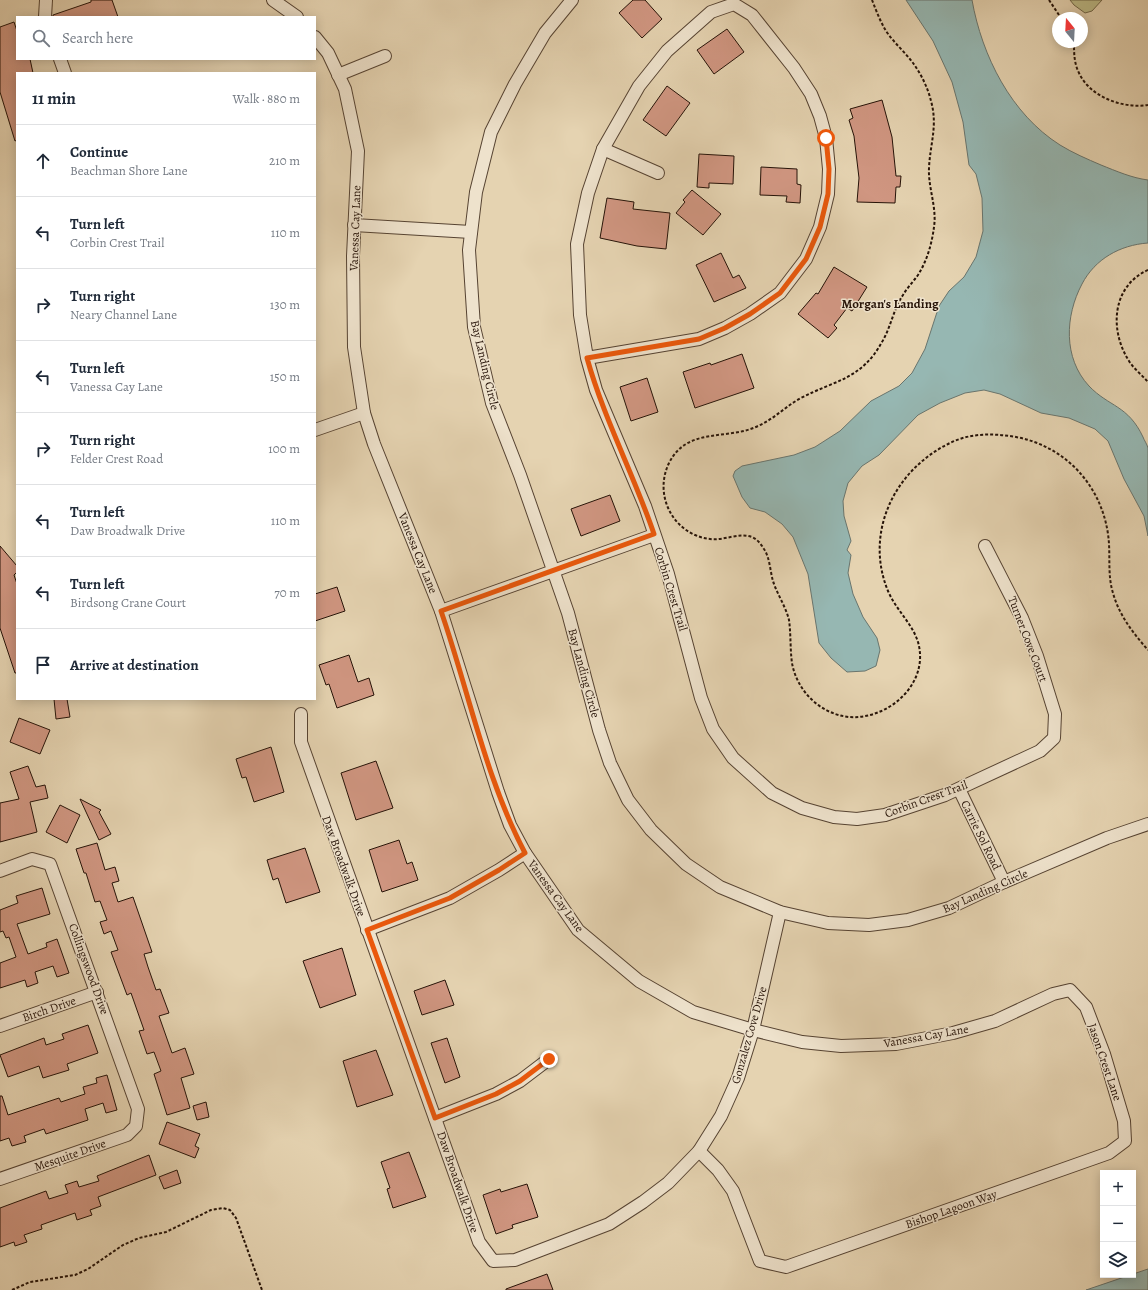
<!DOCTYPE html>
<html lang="en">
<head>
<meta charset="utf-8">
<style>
	body { margin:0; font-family:Alegreya,serif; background:#f6f6f7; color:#1f2937 }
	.controls { position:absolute; right:12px; bottom:12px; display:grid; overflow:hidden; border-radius:0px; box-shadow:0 2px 10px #0003 }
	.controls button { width:36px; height:36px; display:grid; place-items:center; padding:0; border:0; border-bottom:1px solid #e0e1e3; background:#fff; color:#1f2937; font:20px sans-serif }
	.compass { position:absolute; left:1052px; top:12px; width:36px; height:36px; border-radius:50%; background:#fff; box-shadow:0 2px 10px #0003; rotate:342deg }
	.stop { position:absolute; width:12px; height:12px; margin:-9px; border:3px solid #ea580c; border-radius:50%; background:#fff }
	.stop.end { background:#ea580c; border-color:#fff; box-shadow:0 1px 4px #0008 }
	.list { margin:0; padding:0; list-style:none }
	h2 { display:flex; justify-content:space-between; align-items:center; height:52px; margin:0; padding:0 16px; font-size:17px }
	h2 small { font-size:13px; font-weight:400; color:#747a83 }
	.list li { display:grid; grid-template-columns:26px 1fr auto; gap:12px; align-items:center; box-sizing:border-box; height:72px; padding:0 16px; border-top:1px solid #e0e1e3 }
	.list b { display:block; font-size:15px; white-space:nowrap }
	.list p { margin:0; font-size:13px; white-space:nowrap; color:#747a83 }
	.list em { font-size:13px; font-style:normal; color:#747a83 }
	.icon { flex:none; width:22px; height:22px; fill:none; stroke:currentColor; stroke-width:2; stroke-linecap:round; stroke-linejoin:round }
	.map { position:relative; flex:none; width:1148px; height:1290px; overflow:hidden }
	.search { position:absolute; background:#fff; box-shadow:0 2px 10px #0003; left:16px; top:16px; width:300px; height:44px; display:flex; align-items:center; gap:10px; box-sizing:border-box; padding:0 14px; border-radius:0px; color:#747a83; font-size:15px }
	.panel { position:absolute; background:#fff; box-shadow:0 2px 10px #0003; left:16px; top:72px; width:300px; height:628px; border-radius:0px }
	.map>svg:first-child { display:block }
</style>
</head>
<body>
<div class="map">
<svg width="1148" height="1290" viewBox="0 0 1148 1290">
	<rect width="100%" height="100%" fill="#e5d3b1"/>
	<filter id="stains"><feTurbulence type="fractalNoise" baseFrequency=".005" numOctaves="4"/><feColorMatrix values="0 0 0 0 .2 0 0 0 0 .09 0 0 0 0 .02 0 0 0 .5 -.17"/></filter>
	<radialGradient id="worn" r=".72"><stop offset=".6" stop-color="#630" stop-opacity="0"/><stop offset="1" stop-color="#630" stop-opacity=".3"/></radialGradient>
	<path fill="#bcba87" stroke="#716648" d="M1070 0H1102L1092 11 1085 13 1074 5Z"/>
	<g fill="#96b7b2" stroke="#69756e">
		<path d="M906 0H972C982 56 1011 114 1060 145 1073 153 1087 159 1101 165 1116 171 1132 178 1148 180V243C1120 245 1095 259 1082 284 1065 316 1063 358 1089 386 1109 407 1128 405 1143 437 1144 440 1147 444 1148 448 1148 455 1148 465 1148 472 1148 493 1148 515 1148 536L1144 516 1124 479 1108 441 1095 429 1069 418 1041 413 1000 394 984 390 965 393 940 403 918 415 879 455 862 466 848 483 843 501 844 516 851 541 847 550 851 555 848 573 853 594 863 617 877 638 880 650 876 666 865 671 847 672 831 658 819 643 808 574 793 537 782 524 765 512 750 508 742 497 733 476 735 471 742 466 794 455 815 447 840 431 871 401 899 386 912 373 925 349 939 306 949 291 964 277 976 257 983 231 982 198 976 174 969 165 963 122 952 82 933 41Z"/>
		<path d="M1148 1269V1290H1086Z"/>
	</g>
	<g fill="#d09681" stroke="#261308">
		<path d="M91 0H112L118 17H53V15L91 2Z"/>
		<path d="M633 0H645L662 19 642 38 619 13Z"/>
		<path d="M14 22 17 31V59H30L33 73H17V140L15 141 0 92V27Z"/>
		<path d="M727 29 744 52 714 74 697 50Z"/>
		<path d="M667 86 690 103 666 136 643 120Z"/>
		<path d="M882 100 892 137 896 176H901L900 187H896L895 203 857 202 859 178 854 136 849 120 853 118 850 109Z"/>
		<path d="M699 154 734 156 733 184 709 183V188L697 187Z"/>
		<path d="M761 167 797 169V184L801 185 800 203 786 202 787 196 760 195Z"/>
		<path d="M692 190 721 214 703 235 676 213 685 202 683 200Z"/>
		<path d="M607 198 634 202 633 209 670 213 666 249 637 246 600 238Z"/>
		<path d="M721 253 733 278 739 275 746 288 714 302 696 265Z"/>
		<path d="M834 267 867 287 852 311 847 308 834 325 837 328 828 338 798 314 816 293 818 294Z"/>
		<path d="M742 354 754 388 695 408 683 372 710 363 711 365Z"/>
		<path d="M647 378 658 412 631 421 620 387Z"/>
		<path d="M610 495 620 521 581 536 571 509Z"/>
		<path d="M0 546 17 566V572L14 575 17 584V673H15L0 628Z"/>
		<path d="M337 587 345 611 315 621V594Z"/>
		<path d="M349 655 358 682 369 678 374 695 337 708 329 684 326 685 319 665Z"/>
		<path d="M54 699H67L70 717 56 719Z"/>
		<path d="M19 718 50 730 40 754 10 742Z"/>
		<path d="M271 747 284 792 254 802 246 777 242 778 236 759Z"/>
		<path d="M376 761 393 808 356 820 341 773Z"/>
		<path d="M28 766 36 787 45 785 48 798 30 802 37 832 0 842V803L19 799 10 772Z"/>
		<path d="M80 799 101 810 99 812 111 834 99 840Z"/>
		<path d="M60 805 80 815 67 843 46 832Z"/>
		<path d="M399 840 407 864 412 862 418 880 382 892 369 850Z"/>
		<path d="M97 843 105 870 115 867 119 881 112 883 118 902 133 897 152 952 144 954 148 967 156 990 160 989 169 1013 159 1016 172 1053 185 1048 194 1074 181 1078 190 1108 167 1115 154 1074 161 1071 154 1052 147 1054 139 1031 144 1030 131 993 127 995 111 952 118 950 111 931 104 934 100 922 107 920 100 901 95 902 86 873H84L76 849Z"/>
		<path d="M305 848 320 892 286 903 278 878 273 880 267 860Z"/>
		<path d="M42 888 50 914 17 924 28 954 47 947 46 943 57 939 69 973 57 977 53 966 35 972 38 983 27 987 25 980 0 988V963L16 957 9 937 6 938 3 931 0 932V910L18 903 16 896Z"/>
		<path d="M342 948 356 995 320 1008 303 961Z"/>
		<path d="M445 980 454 1005 422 1015 414 991Z"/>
		<path d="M88 1025 98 1053 67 1064 69 1070 43 1078 39 1066 8 1077 0 1055 44 1038 46 1045 64 1039 62 1034Z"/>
		<path d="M447 1038 460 1077 445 1083 431 1043Z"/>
		<path d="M376 1050 393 1095 357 1107 343 1061Z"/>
		<path d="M107 1075 117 1110 106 1113 103 1103 85 1109 88 1120 46 1134 44 1129 24 1136 26 1142 12 1146 9 1138 0 1141V1096H2L8 1115 59 1098 61 1102 85 1094 83 1087 97 1083 96 1078Z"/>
		<path d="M206 1102 209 1117 197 1120 193 1106Z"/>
		<path d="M167 1122 200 1134 195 1146 199 1148 195 1158 159 1144Z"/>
		<path d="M409 1152 426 1197 393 1208 387 1189 390 1188 381 1162Z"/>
		<path d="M149 1155 156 1175 98 1197 101 1206 90 1210 92 1215 77 1220 75 1213 41 1225 42 1229 24 1235 27 1242 15 1246 14 1242 0 1247V1208L46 1191 49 1199 68 1193 65 1185 77 1181 79 1187 99 1181 97 1176Z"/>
		<path d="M177 1170 181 1183 164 1189 159 1177Z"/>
		<path d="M527 1184 538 1217 512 1225 513 1228 496 1234 483 1195 500 1189 501 1192Z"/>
		<path d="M547 1274 553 1290H506V1289Z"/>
	</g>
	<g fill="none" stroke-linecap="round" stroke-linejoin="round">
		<defs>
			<g id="street">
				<path d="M273 0 297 17"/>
				<path d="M572 0 545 33 515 84 491 132 476 192 469 250 474 327 492 403 520 475 568 613 599 730 610 763 628 800 651 830 686 864 720 887 780 912 828 923 869 925 908 920 949 908 1004 882 1107 838 1148 824"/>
				<path d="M45 17 46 0"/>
				<path d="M315 37 328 53 345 89 358 151 353 256 354 347 364 413 374 444 441 611 498 792 510 825 525 853 578 930 639 981 693 1012 753 1030 802 1042 841 1046 896 1044 953 1033 995 1021 1053 994 1070 990 1086 1007 1104 1054 1124 1121 1125 1141 1109 1153 786 1267 760 1261 733 1191 718 1170 699 1151"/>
				<path d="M60 59 65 73"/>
				<path d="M338 75 385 56"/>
				<path d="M603 149 658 173"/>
				<path d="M354 225 471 232"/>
				<path d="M587 358 699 339 725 328 750 314 780 293 806 259 820 227 828 194 829 169 826 138 820 116 811 94 794 68 752 15 734 4 711 12 667 51 639 86 603 149 588 193 577 244 580 315 587 358 596 390 645 506 668 574 701 698 713 729 733 758 772 793 802 808 834 817 857 819 885 815 945 795 1040 751 1054 738 1055 714 1037 656 1022 618 985 546"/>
				<path d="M315 430 364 413"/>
				<path d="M441 611 654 535"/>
				<path d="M301 714V742L479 1242 493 1261 515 1260 609 1224 643 1202 668 1183 699 1151 721 1116 738 1078 753 1030 780 912"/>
				<path d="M959 789 1004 882"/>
				<path d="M0 871 32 859 50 864 138 1109 136 1126 127 1135 0 1179"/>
				<path d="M367 930 450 898 499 870 525 853"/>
				<path d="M0 1026 97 992"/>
				<path d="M435 1118 496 1094 520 1081 549 1059"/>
			</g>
		</defs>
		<use href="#street" stroke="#564332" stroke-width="14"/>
		<g stroke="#261308" stroke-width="2" stroke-dasharray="3 2" stroke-linecap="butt">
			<path d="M872 0C876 10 880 21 886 31 894 43 905 52 913 63 921 74 928 88 931 101 938 126 930 144 929 168 928 188 937 207 934 227 932 243 927 261 918 275 913 282 907 288 903 295 893 310 891 327 882 342 861 380 835 380 801 398 786 406 774 419 758 426 727 441 688 426 669 463 653 496 674 535 710 539 724 541 739 532 752 537 757 539 761 544 764 549 770 558 770 571 773 581 777 594 786 607 789 620 791 634 790 649 792 663 797 691 820 714 849 717 888 720 930 684 918 642 912 623 896 610 888 591 864 533 894 470 950 443 970 433 993 433 1016 437 1065 446 1101 485 1108 534 1111 554 1107 574 1113 593 1119 615 1133 633 1148 650"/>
			<path d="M1049 0 1061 18"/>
			<path d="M1074 42C1074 53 1074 63 1079 73 1090 97 1123 109 1148 105"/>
			<path d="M1148 270C1112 286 1109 330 1129 361 1134 369 1142 375 1148 382"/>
			<path d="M12 1290 30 1282 75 1275 88 1269 123 1245 139 1238 166 1232 211 1210 223 1208 230 1210 236 1218 262 1290"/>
		</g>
		<use href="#street" stroke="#eee2cc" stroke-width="12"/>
	</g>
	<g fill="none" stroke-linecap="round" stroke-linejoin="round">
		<path stroke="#ea580c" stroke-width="5" d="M549 1059 520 1081 496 1094 435 1118 367 930 450 898 499 870 525 853C485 777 469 692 441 611L654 534C634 475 604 419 587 358L699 339 725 328 750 314 780 293 806 259 820 227 828 194 829 169 826 138"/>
	</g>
	<g text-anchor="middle" stroke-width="3" stroke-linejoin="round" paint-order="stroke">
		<g font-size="12" fill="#261308" stroke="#eee2cc">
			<text transform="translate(355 228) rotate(-88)" y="4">Vanessa Cay Lane</text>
			<text transform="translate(485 365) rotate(77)" y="4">Bay Landing Circle</text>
			<text transform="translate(418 553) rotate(68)" y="4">Vanessa Cay Lane</text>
			<text transform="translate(671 589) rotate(73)" y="4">Corbin Crest Trail</text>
			<text transform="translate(1028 639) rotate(69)" y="4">Turner Cove Court</text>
			<text transform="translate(584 673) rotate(75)" y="4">Bay Landing Circle</text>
			<text transform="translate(926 799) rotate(-20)" y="4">Corbin Crest Trail</text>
			<text transform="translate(981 835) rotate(64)" y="4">Carrie Sol Road</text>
			<text transform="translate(344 866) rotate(70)" y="4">Daw Broadwalk Drive</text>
			<text transform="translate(985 891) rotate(-24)" y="4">Bay Landing Circle</text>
			<text transform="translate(556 896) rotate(54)" y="4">Vanessa Cay Lane</text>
			<text transform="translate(89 969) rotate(70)" y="4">Collingswood Drive</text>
			<text transform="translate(49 1009) rotate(-19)" y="4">Birch Drive</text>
			<text transform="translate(749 1035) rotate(-74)" y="4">Gonzalez Cove Drive</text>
			<text transform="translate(926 1036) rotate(-10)" y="4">Vanessa Cay Lane</text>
			<text transform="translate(1105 1062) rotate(71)" y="4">Jason Crest Lane</text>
			<text transform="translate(70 1155) rotate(-19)" y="4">Mesquite Drive</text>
			<text transform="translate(458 1182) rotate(71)" y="4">Daw Broadwalk Drive</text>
			<text transform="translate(951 1209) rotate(-19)" y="4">Bishop Lagoon Way</text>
		</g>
		<g font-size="13" font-weight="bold" fill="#261308" stroke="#eee2cc">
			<text x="890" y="308">Morgan's Landing</text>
		</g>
	</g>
	<rect width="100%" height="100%" filter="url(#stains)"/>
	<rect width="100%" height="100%" fill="url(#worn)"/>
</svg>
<div class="controls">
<button>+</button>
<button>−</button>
<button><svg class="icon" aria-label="layers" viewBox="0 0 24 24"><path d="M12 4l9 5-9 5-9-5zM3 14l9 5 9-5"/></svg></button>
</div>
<svg class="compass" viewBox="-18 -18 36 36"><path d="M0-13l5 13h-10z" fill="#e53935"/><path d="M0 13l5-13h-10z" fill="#747a83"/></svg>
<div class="stop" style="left:826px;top:138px"></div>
<div class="stop end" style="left:549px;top:1059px"></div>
<div class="search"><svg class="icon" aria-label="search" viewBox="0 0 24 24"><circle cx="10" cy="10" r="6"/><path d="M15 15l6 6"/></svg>Search here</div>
<section class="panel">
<h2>11 min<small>Walk · 880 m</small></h2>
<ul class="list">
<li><svg class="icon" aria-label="ahead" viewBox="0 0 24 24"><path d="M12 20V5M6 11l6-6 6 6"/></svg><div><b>Continue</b><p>Beachman Shore Lane</p></div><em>210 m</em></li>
<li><svg class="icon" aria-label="left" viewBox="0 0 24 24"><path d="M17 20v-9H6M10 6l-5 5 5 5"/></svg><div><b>Turn left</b><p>Corbin Crest Trail</p></div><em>110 m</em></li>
<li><svg class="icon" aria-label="right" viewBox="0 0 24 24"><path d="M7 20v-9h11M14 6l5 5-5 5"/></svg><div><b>Turn right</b><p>Neary Channel Lane</p></div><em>130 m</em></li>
<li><svg class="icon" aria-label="left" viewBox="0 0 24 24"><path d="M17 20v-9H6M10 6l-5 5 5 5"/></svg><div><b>Turn left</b><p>Vanessa Cay Lane</p></div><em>150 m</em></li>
<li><svg class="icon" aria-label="right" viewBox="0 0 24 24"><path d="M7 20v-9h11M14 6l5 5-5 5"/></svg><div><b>Turn right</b><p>Felder Crest Road</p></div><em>100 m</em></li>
<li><svg class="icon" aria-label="left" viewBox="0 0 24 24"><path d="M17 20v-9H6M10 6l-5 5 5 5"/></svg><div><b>Turn left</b><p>Daw Broadwalk Drive</p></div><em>110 m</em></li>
<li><svg class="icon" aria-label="left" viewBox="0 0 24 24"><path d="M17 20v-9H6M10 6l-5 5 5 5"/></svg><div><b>Turn left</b><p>Birdsong Crane Court</p></div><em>70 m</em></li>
<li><svg class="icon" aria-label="arrive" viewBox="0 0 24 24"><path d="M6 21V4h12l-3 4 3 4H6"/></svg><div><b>Arrive at destination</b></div></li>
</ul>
</section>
</div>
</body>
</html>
